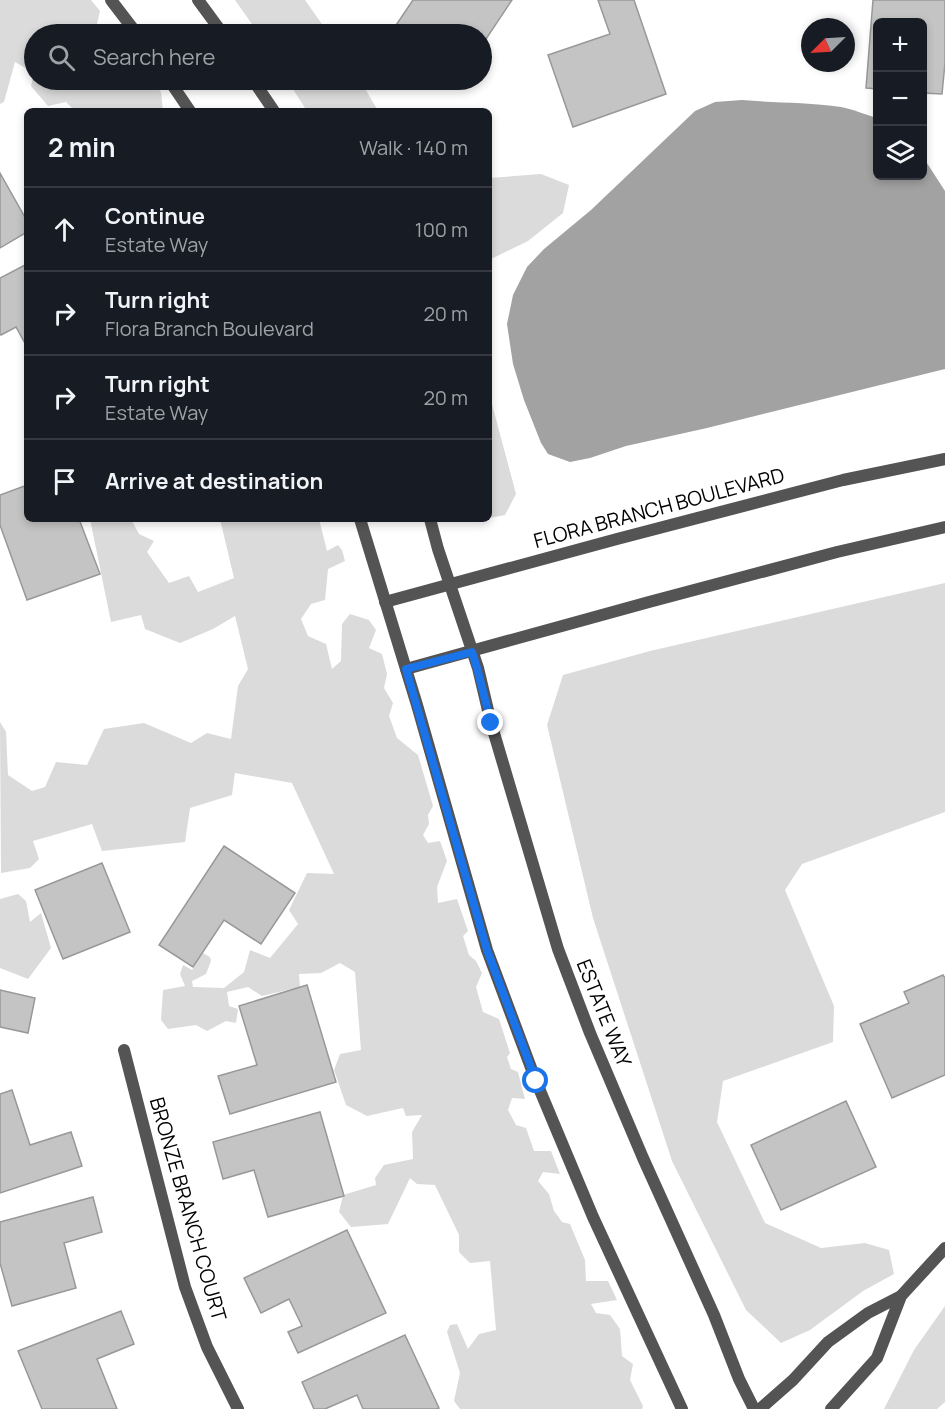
<!DOCTYPE html>
<html lang="en">
<head>
<meta charset="utf-8">
<style>
	body { margin:0; font-family:Manrope,sans-serif; background:#242831; color:#f1f3f6 }
	.controls { position:absolute; right:18px; top:18px; display:grid; overflow:hidden; border-radius:9px; box-shadow:0 3px 9px #0003 }
	.controls button { width:54px; height:54px; display:grid; place-items:center; padding:0; border:0; border-bottom:2px solid #363941; background:#171b24; color:#f1f3f6; font:30px sans-serif }
	.compass { position:absolute; left:801px; top:18px; width:54px; height:54px; border-radius:50%; background:#171b24; box-shadow:0 3px 9px #0003; rotate:246deg }
	.stop { position:absolute; width:18px; height:18px; margin:-14px; border:4px solid #1a73e8; border-radius:50%; background:#fff }
	.stop.end { background:#1a73e8; border-color:#fff; box-shadow:0 2px 6px #0008 }
	.list { margin:0; padding:0; list-style:none }
	h2 { display:flex; justify-content:space-between; align-items:center; height:78px; margin:0; padding:0 24px; font-size:26px }
	h2 small { font-size:20px; font-weight:400; color:#9ea1a6 }
	.list li { display:grid; grid-template-columns:39px 1fr auto; gap:18px; align-items:center; box-sizing:border-box; height:84px; padding:0 24px; border-top:2px solid #363941 }
	.list b { display:block; font-size:22px; white-space:nowrap }
	.list p { margin:0; font-size:20px; white-space:nowrap; color:#9ea1a6 }
	.list em { font-size:20px; font-style:normal; color:#9ea1a6 }
	.icon { flex:none; width:33px; height:33px; fill:none; stroke:currentColor; stroke-width:2; stroke-linecap:round; stroke-linejoin:round }
	.map { position:relative; flex:none; width:945px; height:1409px; overflow:hidden }
	.search { position:absolute; background:#171b24; box-shadow:0 3px 9px #0003; left:24px; top:24px; width:468px; height:66px; display:flex; align-items:center; gap:15px; box-sizing:border-box; padding:0 21px; border-radius:33px; color:#9ea1a6; font-size:22px }
	.panel { position:absolute; background:#171b24; box-shadow:0 3px 9px #0003; left:24px; top:108px; width:468px; height:414px; border-radius:9px }
	.map>svg:first-child { display:block }
</style>
</head>
<body>
<div class="map">
<svg width="945" height="1409" viewBox="0 0 945 1409">
	<rect width="100%" height="100%" fill="#fff"/>
	<g fill="#dbdbdb">
		<path d="M0 0H91L100 11 95 32 96 34H34V80H152L161 92 163 111H75L66 102 48 106 31 86 34 73 15 62 4 102 0 104Z"/>
		<path d="M235 0H305L329 34H259Z"/>
		<path d="M287 80H360L378 111H307Z"/>
		<path d="M541 174 569 185 563 213 528 241 489 260V178Z"/>
		<path d="M489 393 516 494 505 515 489 518Z"/>
		<path d="M90 519H131L139 534 154 541 147 552 169 583 189 576 198 592 234 578 220 519H319L327 551 338 545 342 550 345 561 328 569 325 600 311 604 301 619 308 636 326 644 332 669 341 661 342 624 350 614 369 620 376 630 369 648 382 654 387 674 384 688 393 703 389 716 397 738 418 755 433 806 428 815 429 824 423 835 428 843 440 841 447 861 437 887 438 903 457 899 468 931 463 936 469 955 476 961 482 973 476 987 483 1012 499 1019 510 1053 507 1057 511 1069 518 1072 525 1099 512 1098 508 1110 516 1125 526 1128 534 1151H551L560 1174 543 1172 538 1181 549 1194 554 1211 562 1222 570 1224 585 1260 586 1281H608L617 1300 591 1304 596 1313 610 1315 620 1329 622 1356 633 1364 630 1380 643 1406 642 1409H460L454 1401 460 1373 447 1332 450 1325 457 1324 468 1349 479 1334 496 1330 490 1261 470 1263 459 1252V1235L435 1185 417 1184 410 1178 388 1224 351 1227 339 1212 343 1195 376 1185 375 1178 384 1165 413 1159 412 1132 422 1115 406 1116 403 1108 367 1116 346 1105 334 1070 340 1054 361 1050 355 972 340 963 321 973 299 974 300 987 262 996 248 987 227 992 229 1006 238 1009 236 1023 226 1021 207 1031 196 1025 168 1029 161 1020 163 990 185 986 180 974 183 965 192 970 203 953 210 957 211 961 206 974 192 981 193 987 224 988 244 972 250 950 270 958 298 924 289 910 307 873 334 874 292 783 235 773 232 795 190 808 185 842 102 851 92 824 33 841 39 859 30 868 1 873 0 722 6 732 8 775 32 791 45 787 56 762 87 765 104 729 144 723 191 743 207 733 231 739 238 686 248 669 235 616 213 629 180 643 145 629 141 615 111 622Z"/>
		<path d="M945 583V812L802 864 785 890 834 1006 833 1042 723 1081 717 1122 765 1223 821 1248 865 1243 889 1250 894 1274 863 1291 810 1330 781 1343 746 1310 672 1161 593 918 547 725 563 675 650 651Z"/>
		<path d="M18 894 26 901 30 922 41 913 51 948 28 979 0 968V899Z"/>
		<path d="M945 1306V1402L937 1409H884L914 1350Z"/>
	</g>
	<path fill="#a2a2a2" d="M742 100C775 103 808 102 841 107 853 109 866 115 877 118L878 176H922L923 157 925 160 945 191V369L707 428 626 446 590 458 570 462 548 454 541 443 524 400 513 364 507 324 513 295 527 267 544 249 591 210 695 111 715 102Z"/>
	<g fill="#c4c4c4" stroke="#989898" stroke-width="1.5">
		<path d="M413 0H512L482 45V34H390Z"/>
		<path d="M598 0H634L666 94 573 127 548 55 610 34Z"/>
		<path d="M873 0H945V63L942 94 922 93V22H878V89L866 88Z"/>
		<path d="M0 173 27 221V232L0 248Z"/>
		<path d="M27 264V347L16 327 1 335 0 334V278Z"/>
		<path d="M27 485V519H79L100 574 27 600 0 525V495Z"/>
		<path d="M224 846 295 893 261 944 224 920 193 967 159 945Z"/>
		<path d="M102 863 130 932 63 959 35 890Z"/>
		<path d="M943 975 945 978V1075L892 1098 860 1024 909 1003 904 992Z"/>
		<path d="M307 985 336 1082 230 1114 218 1076 257 1065 239 1006Z"/>
		<path d="M0 990 35 998 28 1033 0 1027Z"/>
		<path d="M12 1090 30 1145 71 1132 82 1166 0 1193V1094Z"/>
		<path d="M846 1101 876 1167 781 1210 751 1145Z"/>
		<path d="M320 1112 344 1196 268 1217 254 1170 223 1179 213 1142Z"/>
		<path d="M93 1197 102 1232 64 1243 76 1288 12 1306 0 1263V1222Z"/>
		<path d="M347 1230 386 1313 298 1353 288 1332 302 1326 289 1299 261 1313 244 1278Z"/>
		<path d="M121 1311 134 1344 97 1359 117 1409H42L18 1351Z"/>
		<path d="M405 1335 439 1408 436 1409H363L357 1395 325 1409H314L302 1382Z"/>
	</g>
	<g fill="none" stroke-linecap="round" stroke-linejoin="round">
		<g stroke="#545454" stroke-width="12">
			<path d="M111 0 137 34"/>
			<path d="M198 0 223 34"/>
			<path d="M169 80 190 111"/>
			<path d="M253 80 274 111"/>
			<path d="M360 519 417 705 487 950 536 1081 593 1217 682 1409"/>
			<path d="M430 519 438 549 478 668 491 723 558 949 590 1033 643 1158 714 1315 739 1379 754 1409"/>
			<path d="M385 602 617 539 843 480 945 459"/>
			<path d="M406 669 649 602 837 552 945 527"/>
			<path d="M124 1050 185 1287 207 1347 238 1409"/>
			<path d="M760 1409 793 1380 828 1342 868 1313 901 1296"/>
			<path d="M831 1409 877 1358 901 1296 945 1248"/>
		</g>
	</g>
	<g fill="none" stroke-linecap="round" stroke-linejoin="round">
		<path stroke="#1a73e8" stroke-width="8" d="M491 723 477 668 472 652 406 669 487 950 536 1081"/>
	</g>
	<g text-anchor="middle" stroke-width="5" stroke-linejoin="round" paint-order="stroke">
		<g font-size="20" fill="#000" stroke="#fff">
			<text transform="translate(659 508) rotate(-15)" y="7">FLORA BRANCH BOULEVARD</text>
			<text transform="translate(604 1013) rotate(68)" y="7">ESTATE WAY</text>
			<text transform="translate(188 1209) rotate(74)" y="7">BRONZE BRANCH COURT</text>
		</g>
	</g>
</svg>
<div class="controls">
<button>+</button>
<button>−</button>
<button><svg class="icon" aria-label="layers" viewBox="0 0 24 24"><path d="M12 4l9 5-9 5-9-5zM3 14l9 5 9-5"/></svg></button>
</div>
<svg class="compass" viewBox="-18 -18 36 36"><path d="M0-13l5 13h-10z" fill="#e53935"/><path d="M0 13l5-13h-10z" fill="#9ea1a6"/></svg>
<div class="stop" style="left:536px;top:1081px"></div>
<div class="stop end" style="left:491px;top:723px"></div>
<div class="search"><svg class="icon" aria-label="search" viewBox="0 0 24 24"><circle cx="10" cy="10" r="6"/><path d="M15 15l6 6"/></svg>Search here</div>
<section class="panel">
<h2>2 min<small>Walk · 140 m</small></h2>
<ul class="list">
<li><svg class="icon" aria-label="ahead" viewBox="0 0 24 24"><path d="M12 20V5M6 11l6-6 6 6"/></svg><div><b>Continue</b><p>Estate Way</p></div><em>100 m</em></li>
<li><svg class="icon" aria-label="right" viewBox="0 0 24 24"><path d="M7 20v-9h11M14 6l5 5-5 5"/></svg><div><b>Turn right</b><p>Flora Branch Boulevard</p></div><em>20 m</em></li>
<li><svg class="icon" aria-label="right" viewBox="0 0 24 24"><path d="M7 20v-9h11M14 6l5 5-5 5"/></svg><div><b>Turn right</b><p>Estate Way</p></div><em>20 m</em></li>
<li><svg class="icon" aria-label="arrive" viewBox="0 0 24 24"><path d="M6 21V4h12l-3 4 3 4H6"/></svg><div><b>Arrive at destination</b></div></li>
</ul>
</section>
</div>
</body>
</html>
